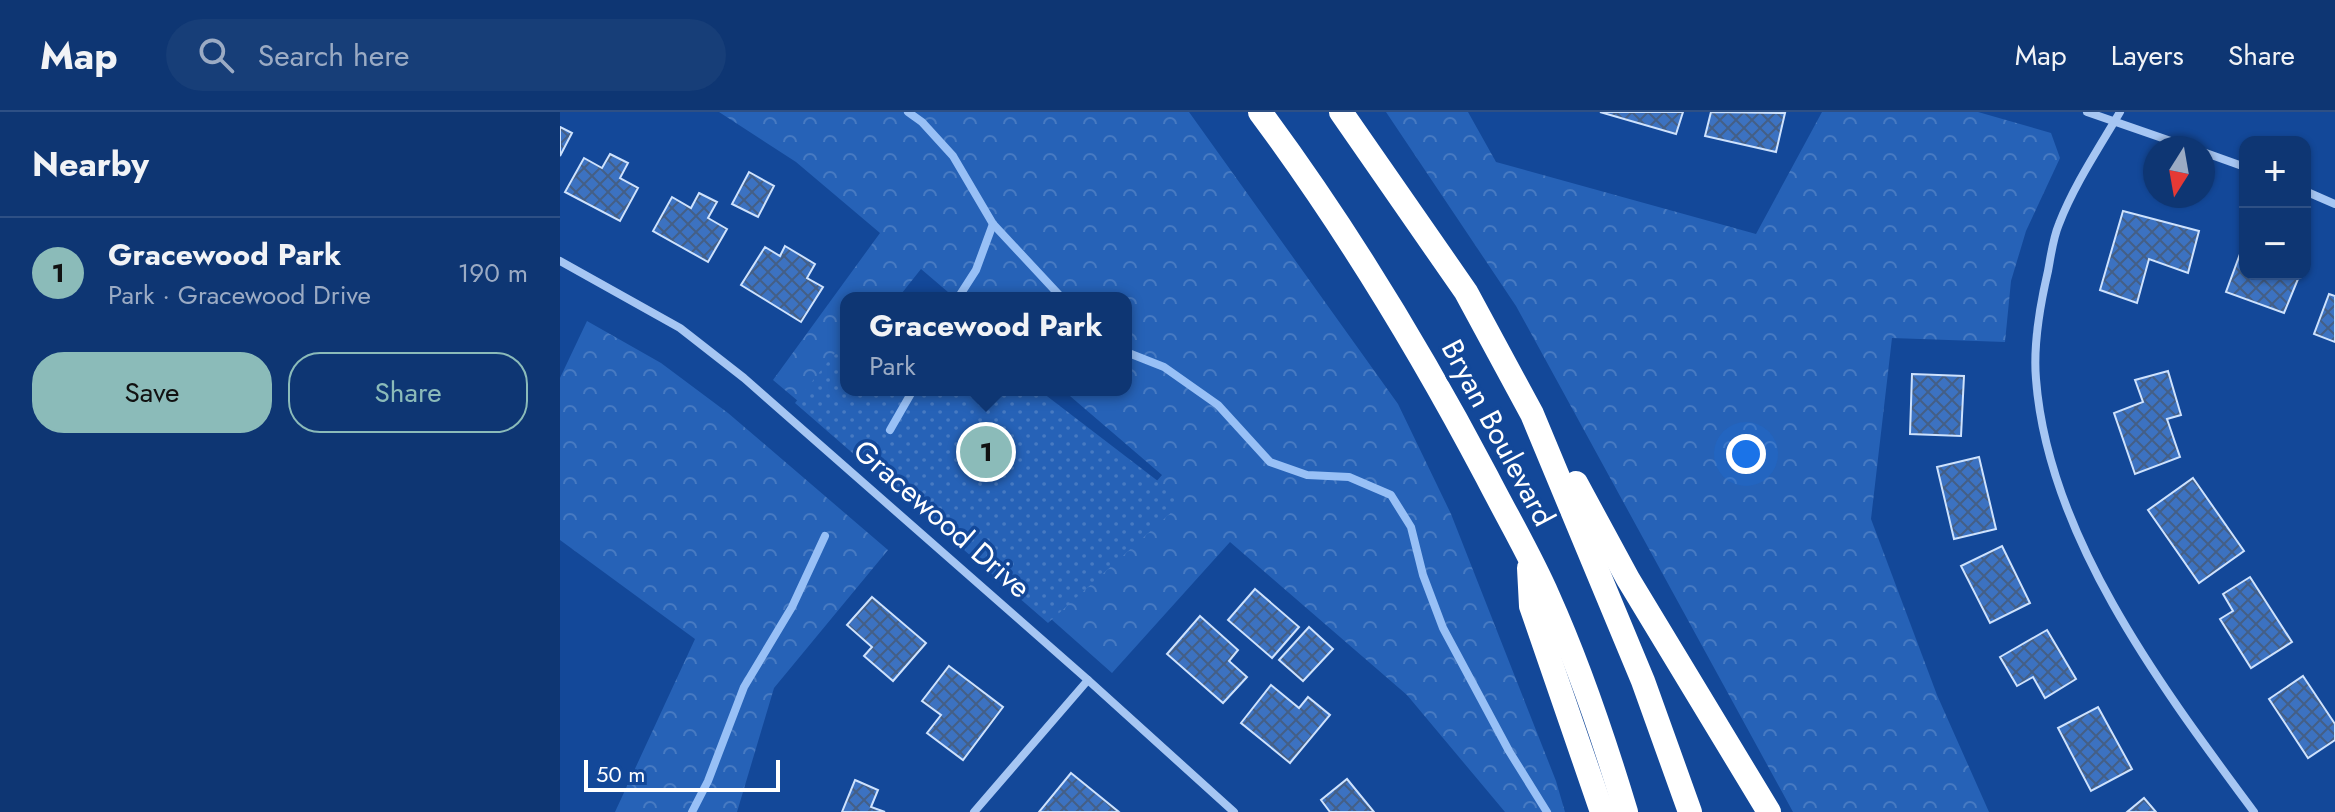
<!DOCTYPE html>
<html lang="en">
<head>
<meta charset="utf-8">
<style>
	body { margin:0; font-family:Jost,sans-serif; background:#173e78; color:#f1f3f6 }
	.controls { position:absolute; right:24px; top:24px; display:grid; overflow:hidden; border-radius:16px; box-shadow:0 2px 6px #0004 }
	.controls button { width:72px; height:72px; display:grid; place-items:center; padding:0; border:0; border-bottom:2px solid #2e5085; background:#0e3673; color:#f1f3f6; font:40px sans-serif }
	.compass { position:absolute; left:1583px; top:24px; width:72px; height:72px; border-radius:50%; background:#0e3673; box-shadow:0 2px 6px #0004; rotate:191deg }
	.scale { position:absolute; left:24px; bottom:20px; width:196px; box-sizing:border-box; padding-left:8px; border:4px solid #fff; border-top:0; font-size:22px; line-height:28px; white-space:nowrap; color:#fff; -webkit-text-stroke:6px #134899; paint-order:stroke }
	.you { position:absolute; left:1186px; top:342px; width:28px; height:28px; margin:-20px; border:6px solid #fff; border-radius:50%; background:#1a73e8; box-shadow:0 0 0 12px #1a73e833 }
	.badge { display:grid; place-items:center; width:52px; height:52px; border-radius:50%; background:#8bbbb9; color:#111; font-size:26px; font-weight:700 }
	.pin { position:absolute; translate:-50% -50%; border:4px solid #fff; box-shadow:0 2px 8px #0006 }
	.popup { position:absolute; left:280px; top:180px; width:292px; height:104px; box-sizing:border-box; display:grid; place-content:center; border-radius:16px; background:#0e3673; filter:drop-shadow(0 2px 6px #0005); font-size:26px; white-space:nowrap; color:#9babc4 }
	.popup b { font-size:30px; color:#f1f3f6 }
	.popup::after { content:''; position:absolute; left:50%; top:100%; margin-left:-16px; border:16px solid transparent; border-top-color:#0e3673 }
	.list { margin:0; padding:0; list-style:none }
	h2 { display:flex; justify-content:space-between; align-items:center; height:104px; margin:0; padding:0 32px; font-size:34px }
	h2 small { font-size:26px; font-weight:400; color:#9babc4 }
	.list li { display:grid; grid-template-columns:52px 1fr auto; gap:24px; align-items:center; box-sizing:border-box; height:112px; padding:0 32px; border-top:2px solid #2e5085 }
	.list b { display:block; font-size:30px; white-space:nowrap }
	.list p { margin:0; font-size:26px; white-space:nowrap; color:#9babc4 }
	.list em { font-size:26px; font-style:normal; color:#9babc4 }
	.actions { display:flex; gap:16px; padding:24px 32px }
	.actions a { flex:1; padding:18px 0; border:2px solid #8bbbb9; border-radius:32px; text-align:center; font-size:28px; color:#8bbbb9 }
	.actions .main { background:#8bbbb9; color:#111 }
	.icon { flex:none; width:44px; height:44px; fill:none; stroke:currentColor; stroke-width:2; stroke-linecap:round; stroke-linejoin:round }
	.map { position:relative; flex:none; width:1775px; height:700px; overflow:hidden }
	header { display:flex; align-items:center; gap:48px; box-sizing:border-box; height:112px; padding:0 40px; background:#0e3673; border-bottom:2px solid #2e5085 }
	header strong { font-size:38px }
	nav { display:flex; gap:44px; margin-inline-start:auto; font-size:28px }
	.search { width:560px; height:72px; background:#173e78; display:flex; align-items:center; gap:20px; box-sizing:border-box; padding:0 28px; border-radius:44px; color:#9babc4; font-size:30px }
	main { display:flex }
	aside { flex:1; background:#0e3673 }
	.map>svg:first-child { display:block }
</style>
</head>
<body>
<header>
<strong>Map</strong>
<div class="search"><svg class="icon" aria-label="search" viewBox="0 0 24 24"><circle cx="10" cy="10" r="6"/><path d="M15 15l6 6"/></svg>Search here</div>
<nav><a>Map</a><a>Layers</a><a>Share</a></nav>
</header>
<main>
<aside>
<h2>Nearby<small></small></h2>
<ul class="list">
<li><span class="badge">1</span><div><b>Gracewood Park</b><p>Park · Gracewood Drive</p></div><em>190 m</em></li>
</ul>
<div class="actions"><a class="main">Save</a><a>Share</a></div>
</aside>
<div class="map">
<svg width="1775" height="700" viewBox="0 0 1775 700">
	<defs>
		<pattern id="forest-crowns" width="20" height="18" patternUnits="userSpaceOnUse" patternTransform="scale(2)"><rect width="20" height="18" fill="#2662b7"/><path d="M2 6a3 3 0 1 1 6 0M12 15a3 3 0 1 1 6 0" fill="none" stroke="#477ac2"/></pattern>
		<pattern id="park-dots" width="8" height="8" patternUnits="userSpaceOnUse" patternTransform="scale(2)"><rect width="8" height="8" fill="#2662b7"/><path d="M2 2h.1M6 6h.1" fill="none" stroke="#477ac2" stroke-width="1.8" stroke-linecap="round"/></pattern>
		<pattern id="building-cross-hatch" width="8" height="8" patternUnits="userSpaceOnUse" patternTransform="scale(2)"><rect width="8" height="8" fill="#3c72c1"/><path d="M0 0l8 8M0 8l8-8" fill="none" stroke="#445f86"/></pattern>
	</defs>
	<rect width="100%" height="100%" fill="#134899"/>
	<g fill="url(#forest-crowns)">
		<path d="M159 0H629L838 292 891 402 996 669 1005 700H945L847 583 670 430 552 561 482 499 602 363 503 278H566V186H395L361 157 338 186H286V254L251 300 213 268 320 121 236 50Z"/>
		<path d="M826 0H908L936 50 1196 122 1262 0H1418L1491 21 1500 46 1466 119 1451 169 1445 230 1332 226 1311 407 1377 583 1429 700H1233L956 194Z"/>
		<path d="M27 209 101 251 168 301 328 438 214 576 177 700H55L135 527 0 428V266Z"/>
	</g>
	<path fill="url(#park-dots)" d="M286 227V278H479L624 389 488 511 235 291Z"/>
	<g fill="none" stroke-linecap="round" stroke-linejoin="round">
		<g stroke="#98c0f6" stroke-width="8">
			<path d="M348 0 362 10 393 44 433 112 502 186"/>
			<path d="M398 186 416 158 433 112"/>
			<path d="M566 240 604 255 658 293 710 350 747 363 789 365 831 383 851 415 863 463 883 516 949 639 987 700"/>
			<path d="M330 318 353 278"/>
			<path d="M132 700 148 669 184 575 232 495 265 424"/>
		</g>
	</g>
	<g fill="url(#building-cross-hatch)" stroke="#cee2fd" stroke-width="2">
		<path d="M1040 0H1123L1116 22Z"/>
		<path d="M1151 0 1225 1 1216 40 1145 24Z"/>
		<path d="M0 15 12 21 0 44Z"/>
		<path d="M50 42 68 51 60 66 78 76 60 109 5 80 24 46 42 56Z"/>
		<path d="M189 60 214 74 198 105 172 92Z"/>
		<path d="M139 81 157 90 148 106 167 117 148 150 93 119 112 85 131 96Z"/>
		<path d="M1563 99 1639 119 1628 161 1589 147 1577 191 1540 178Z"/>
		<path d="M225 134 255 152 247 166 263 175 241 210 181 173 205 135 220 144Z"/>
		<path d="M1680 142 1685 144V162H1726L1738 167 1724 201 1666 180Z"/>
		<path d="M1769 182 1775 184V230L1754 222Z"/>
		<path d="M1608 259 1621 303 1607 307 1620 345 1575 362 1554 301 1583 290 1575 268Z"/>
		<path d="M1352 262 1404 264 1401 324 1350 322Z"/>
		<path d="M1419 345 1436 417 1394 427 1377 355Z"/>
		<path d="M1633 366 1684 439 1639 471 1588 398Z"/>
		<path d="M1442 434 1470 491 1430 511 1401 454Z"/>
		<path d="M1690 465 1732 530 1691 556 1660 507 1673 499 1663 482Z"/>
		<path d="M695 477 739 515 712 546 668 508Z"/>
		<path d="M312 485 366 531 333 569 304 544 312 535 287 513Z"/>
		<path d="M640 504 678 538 669 549 687 565 663 591 607 542Z"/>
		<path d="M749 515 773 537 743 569 719 548Z"/>
		<path d="M1487 518 1516 567 1485 586 1473 565 1457 574 1440 545Z"/>
		<path d="M389 554 443 595 403 648 367 621 381 603 362 589Z"/>
		<path d="M1743 564 1775 612V628L1748 646 1709 587Z"/>
		<path d="M711 573 739 596 748 585 770 603 730 651 681 611Z"/>
		<path d="M1538 595 1572 657 1531 679 1498 616Z"/>
		<path d="M511 661 559 700H479Z"/>
		<path d="M787 667 814 700H770L761 688Z"/>
		<path d="M295 668 318 678 311 695 325 700H282Z"/>
		<path d="M1584 686 1596 700H1567Z"/>
	</g>
	<g fill="none" stroke-linecap="round" stroke-linejoin="round">
		<g stroke="#a6c6f3" stroke-width="8">
			<path d="M1527 0 1631 36"/>
			<path d="M1560 0C1539 36 1514 73 1499 112 1493 126 1491 143 1488 159 1480 193 1473 232 1476 267 1488 425 1603 577 1694 700"/>
			<path d="M1643 40 1685 55"/>
			<path d="M1745 79 1775 92"/>
			<path d="M0 149 120 216 184 266 528 568 674 700"/>
			<path d="M414 700 528 568"/>
		</g>
		<g stroke="#fff" stroke-width="24">
			<path d="M700 0C786 116 860 238 927 365 947 404 970 443 988 484 1019 553 1044 627 1066 700"/>
			<path d="M781 0 906 180 972 302 1083 569 1130 700"/>
			<path d="M1016 371 1068 467 1209 700"/>
			<path d="M969 456 971 494 1042 700"/>
		</g>
	</g>
	<g text-anchor="middle" stroke-width="7" stroke-linejoin="round" paint-order="stroke">
		<g font-size="30" fill="#fff" stroke="#134899">
			<text transform="translate(938 321) rotate(62)" y="10">Bryan Boulevard</text>
			<text transform="translate(382 407) rotate(41)" y="10">Gracewood Drive</text>
		</g>
	</g>
</svg>
<div class="controls">
<button>+</button>
<button>−</button>
</div>
<svg class="compass" viewBox="-18 -18 36 36"><path d="M0-13l5 13h-10z" fill="#e53935"/><path d="M0 13l5-13h-10z" fill="#9babc4"/></svg>
<div class="scale">50 m</div>
<div class="you"></div>
<div class="pin badge" style="left:426px;top:340px">1</div>
<div class="popup"><b>Gracewood Park</b>Park</div>
</div>
</main>
</body>
</html>
